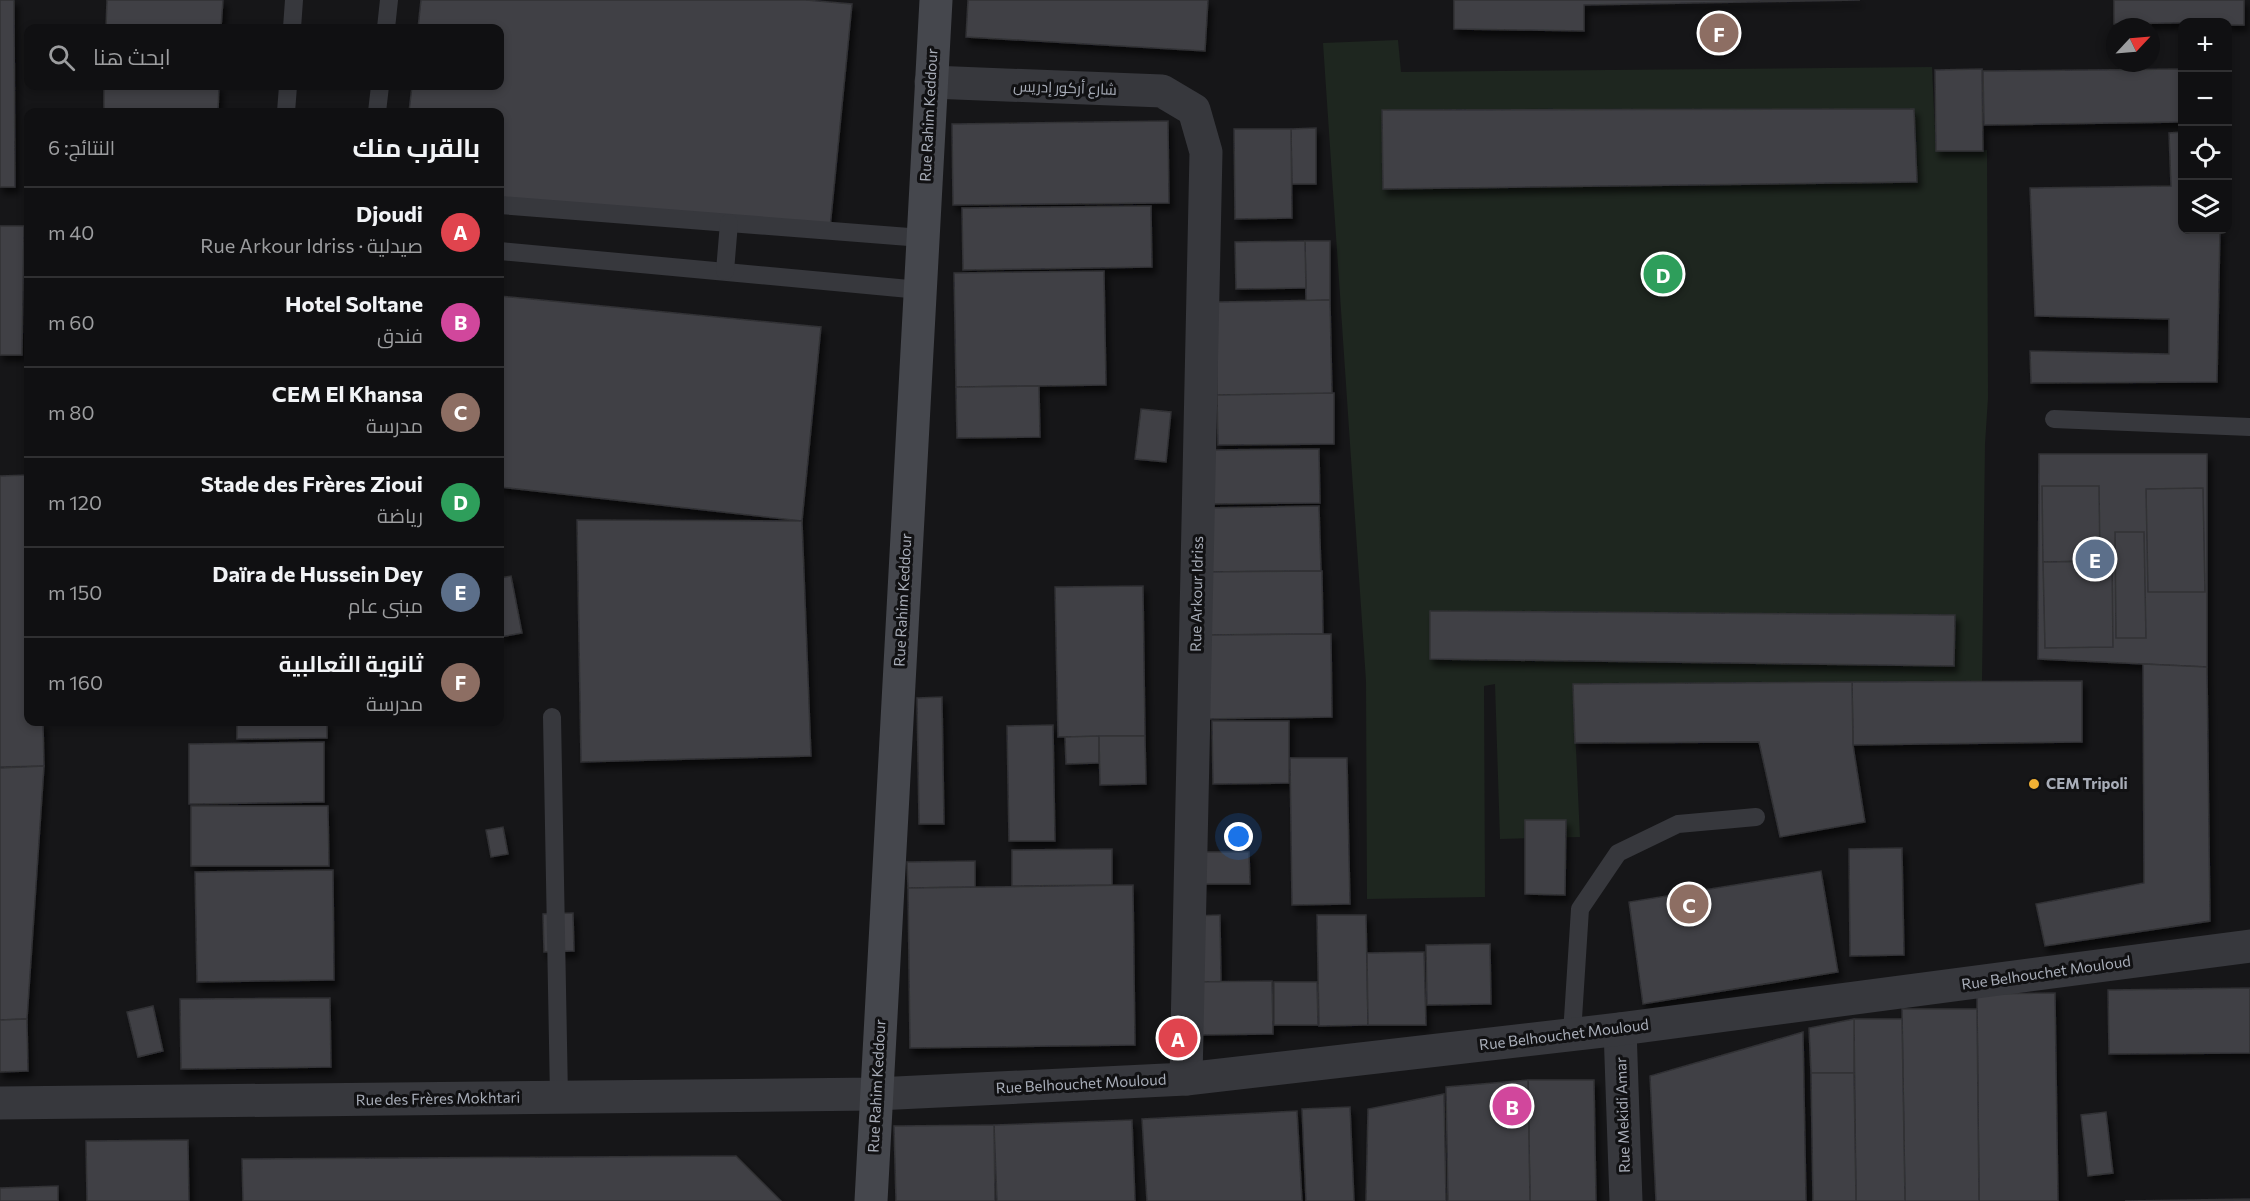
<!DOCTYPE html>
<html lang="ar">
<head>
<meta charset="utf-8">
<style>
	body { margin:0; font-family:Commissioner,Cairo,sans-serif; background:#1e1e20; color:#f1f3f6; direction:rtl }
	.controls { position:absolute; right:18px; top:18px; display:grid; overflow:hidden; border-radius:12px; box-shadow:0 3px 9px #0003 }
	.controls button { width:54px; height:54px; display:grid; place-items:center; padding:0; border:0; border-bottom:2px solid #303032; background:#101012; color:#f1f3f6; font:30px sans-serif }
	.compass { position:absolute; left:2106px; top:18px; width:54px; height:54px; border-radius:50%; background:#101012; box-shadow:0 3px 9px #0003; rotate:64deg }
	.you { position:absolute; left:1239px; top:837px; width:21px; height:21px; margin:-15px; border:4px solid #fff; border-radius:50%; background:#1a73e8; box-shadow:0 0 0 9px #1a73e833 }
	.badge { display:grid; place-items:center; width:39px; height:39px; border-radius:50%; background:#0b8043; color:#fff; font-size:20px; font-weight:700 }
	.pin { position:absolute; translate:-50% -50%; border:3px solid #fff; box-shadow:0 2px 6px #0006 }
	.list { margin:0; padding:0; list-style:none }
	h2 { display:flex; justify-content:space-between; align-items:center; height:78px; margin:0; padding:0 24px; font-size:26px }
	h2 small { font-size:20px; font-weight:400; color:#9c9d9f }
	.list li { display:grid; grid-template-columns:39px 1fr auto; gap:18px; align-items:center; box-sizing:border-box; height:90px; padding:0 24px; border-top:2px solid #303032 }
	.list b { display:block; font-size:22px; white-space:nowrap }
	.list p { margin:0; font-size:20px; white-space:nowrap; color:#9c9d9f }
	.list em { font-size:20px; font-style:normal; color:#9c9d9f }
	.icon { flex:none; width:33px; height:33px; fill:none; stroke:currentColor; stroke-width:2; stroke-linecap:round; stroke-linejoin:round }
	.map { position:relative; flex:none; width:2250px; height:1201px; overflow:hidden; direction:ltr }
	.search { position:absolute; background:#101012; box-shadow:0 3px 9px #0003; left:24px; top:24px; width:480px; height:66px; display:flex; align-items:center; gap:15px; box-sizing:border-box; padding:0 21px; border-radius:12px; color:#9c9d9f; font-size:22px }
	.panel { position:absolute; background:#101012; box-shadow:0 3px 9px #0003; left:24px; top:108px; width:480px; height:618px; border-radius:12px; direction:rtl }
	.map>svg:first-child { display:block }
</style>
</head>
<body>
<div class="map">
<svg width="2250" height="1201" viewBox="0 0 2250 1201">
	<defs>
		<filter id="shadow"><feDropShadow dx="3.5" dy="6" stdDeviation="3" flood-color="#0009"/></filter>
	</defs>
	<rect width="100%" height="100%" fill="#161618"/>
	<path fill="#1e261f" d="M1398 40 1401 72 1932 67 1936 151 1987 150 1988 398 1985 444 1982 682 1573 684 1580 837 1500 839 1495 684 1484 686 1485 897 1367 899 1366 681 1323 43Z"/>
	<g fill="#404145" stroke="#303034" stroke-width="1.5" filter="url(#shadow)">
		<path d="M0 0H14L15 187H0Z"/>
		<path d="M107 0H223L221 28H106Z"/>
		<path d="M421 0H806L852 4 830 228 500 200V112H409L412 86H500V28H418Z"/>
		<path d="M968 0H1208L1205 51 966 37Z"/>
		<path d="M1454 0H1860L1584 5V31L1454 29Z"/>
		<path d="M2114 0H2244V25H2228V22L2114 24Z"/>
		<path d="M1982 69 1983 151H1936L1935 70Z"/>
		<path d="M2182 69V122L1984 125 1983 71Z"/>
		<path d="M104 86H219L218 112H104Z"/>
		<path d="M1914 109 1917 182 1383 189 1382 110Z"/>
		<path d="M1168 121 1169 203 953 205 952 124Z"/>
		<path d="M1316 128V184H1292L1291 129Z"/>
		<path d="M1234 129H1291L1292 218 1235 219Z"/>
		<path d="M2182 132V230H2220L2217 382 2031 383 2030 351 2169 354V319L2035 316 2030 188 2171 186 2169 133Z"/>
		<path d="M1151 206 1152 267 963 270 962 208Z"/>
		<path d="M0 226H24L22 355H0Z"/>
		<path d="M1305 241H1330V300L1306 301Z"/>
		<path d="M1305 241 1306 288 1236 289 1235 242Z"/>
		<path d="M1104 271 1106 385 956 387 954 273Z"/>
		<path d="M500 296 821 327 802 521 500 487Z"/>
		<path d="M1330 300 1332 394 1217 395 1216 302Z"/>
		<path d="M1039 386 1040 437 957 438 956 387Z"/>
		<path d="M1334 393V444L1218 445 1217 395Z"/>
		<path d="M1141 409 1171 412 1166 462 1135 459Z"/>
		<path d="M1319 449 1320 503 1208 504 1207 450Z"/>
		<path d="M2039 454H2207V667L2038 659Z"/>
		<path d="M28 475V722H43L44 766 0 767V476Z"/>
		<path d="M2042 486H2099L2100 561 2043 562Z"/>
		<path d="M2203 488 2205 592H2148L2146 489Z"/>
		<path d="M1319 506 1321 571 1201 572 1200 508Z"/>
		<path d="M577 520 802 521 811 756 581 762Z"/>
		<path d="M2115 532H2144L2146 638H2116Z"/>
		<path d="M2112 561 2113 647 2045 648 2043 562Z"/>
		<path d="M1322 571 1323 634 1201 635V572Z"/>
		<path d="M511 576 522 633 500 637V578Z"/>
		<path d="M1143 586 1145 736 1058 737 1055 587Z"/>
		<path d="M1430 611 1955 615 1954 666 1430 659Z"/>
		<path d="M1331 634 1332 717 1203 719 1201 635Z"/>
		<path d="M2143 664 2207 667 2210 921 2045 946 2036 904 2144 883Z"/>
		<path d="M2082 681V742L1853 745 1852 682Z"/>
		<path d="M1852 682 1853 745 1865 822 1780 837 1759 742 1575 743 1573 684Z"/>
		<path d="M942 697 944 824H919L917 698Z"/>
		<path d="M1212 721H1289V783L1213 784Z"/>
		<path d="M237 722H327V738L237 739Z"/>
		<path d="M1053 725 1055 841H1009L1007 726Z"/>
		<path d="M1099 736V763L1066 764 1065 737Z"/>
		<path d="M1099 736H1145L1146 784 1100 785Z"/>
		<path d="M324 742V802L189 804V744Z"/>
		<path d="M1290 758H1347L1350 904 1292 905Z"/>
		<path d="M44 766 27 1019 0 1020V768Z"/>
		<path d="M191 806H328L329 866H191Z"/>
		<path d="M1525 820H1566L1565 895 1525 894Z"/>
		<path d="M503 827 508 854 491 857 486 830Z"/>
		<path d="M1902 848 1904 955 1850 956 1849 849Z"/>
		<path d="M1112 849V885L1012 886V850Z"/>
		<path d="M1201 852H1249L1250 884H1202Z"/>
		<path d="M975 861V887L908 888 907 862Z"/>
		<path d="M333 870 334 980 197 982 195 872Z"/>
		<path d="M1821 871 1838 972 1643 1004 1629 902Z"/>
		<path d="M1133 885 1135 1045 910 1048 908 888Z"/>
		<path d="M573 913 574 951 544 952 543 914Z"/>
		<path d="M1220 915 1221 982H1192L1191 916Z"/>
		<path d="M1317 915H1366L1368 1025 1319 1026Z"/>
		<path d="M1490 944 1491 1004 1427 1005 1426 945Z"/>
		<path d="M1424 952 1426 1025H1368L1367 953Z"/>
		<path d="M1272 981 1273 1034 1193 1035 1192 982Z"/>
		<path d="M1274 982H1317L1318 1025H1274Z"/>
		<path d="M2250 988V1053L2109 1054 2108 990Z"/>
		<path d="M2055 993 2058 1201H1979L1977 994Z"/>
		<path d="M330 998 331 1067 181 1069 180 999Z"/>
		<path d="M153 1006 163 1051 138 1057 127 1012Z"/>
		<path d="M1902 1009H1977L1979 1201H1905Z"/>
		<path d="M27 1019 28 1071 0 1072V1020Z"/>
		<path d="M1854 1019H1902L1905 1201H1856Z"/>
		<path d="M1854 1019V1073H1811L1809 1028Z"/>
		<path d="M1803 1032 1806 1201H1656L1650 1076Z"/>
		<path d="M1811 1073H1854L1856 1201H1813Z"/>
		<path d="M1528 1080H1594L1596 1201H1530Z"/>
		<path d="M1528 1080 1530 1201H1448L1446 1087Z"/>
		<path d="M1444 1094 1446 1201H1366L1368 1109Z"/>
		<path d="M1350 1107 1354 1201H1306L1302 1109Z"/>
		<path d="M1297 1111 1302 1201H1147L1142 1119Z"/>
		<path d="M2106 1112 2113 1173 2088 1176 2081 1115Z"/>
		<path d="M1132 1120 1135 1201H997L994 1125Z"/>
		<path d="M994 1125 995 1201H896L894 1126Z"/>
		<path d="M188 1140 189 1201H87L86 1141Z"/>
		<path d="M736 1156 781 1201H243L242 1159Z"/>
		<path d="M58 1186V1201H0V1188Z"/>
		<path d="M2250 1199V1201H2125Z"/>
	</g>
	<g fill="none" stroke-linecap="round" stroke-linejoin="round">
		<g stroke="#37383d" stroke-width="18">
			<path d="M292 28 294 0"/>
			<path d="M386 28 389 0"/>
			<path d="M286 112 288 86"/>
			<path d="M377 112 380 86"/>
			<path d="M500 205 922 238"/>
			<path d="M500 251 920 290"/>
			<path d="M725 271 729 223"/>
			<path d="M2054 419 2250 427"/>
			<path d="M552 717 559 1097"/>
			<path d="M1572 1034 1580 909 1618 853 1678 824 1756 817"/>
		</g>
		<g stroke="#37383d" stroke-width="33">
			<path d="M931 82 1162 91 1194 110 1206 152 1186 1079"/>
			<path d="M1620 1029 1626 1201"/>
			<path d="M0 1103 876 1094 1186 1079 1620 1029 2250 946"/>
		</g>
		<path stroke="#45474d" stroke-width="33" d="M871 1201 936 0"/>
	</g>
	<circle fill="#f2b134" stroke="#111113" stroke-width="2" cx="2034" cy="784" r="6"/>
	<g text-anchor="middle" stroke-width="6" stroke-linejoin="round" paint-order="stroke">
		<g font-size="15" fill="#a8adb8" stroke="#111113">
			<text transform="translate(1065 88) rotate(2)" y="5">شارع أركور إدريس</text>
			<text transform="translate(929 115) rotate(-87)" y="5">Rue Rahim Keddour</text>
			<text transform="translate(1197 594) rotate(-89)" y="5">Rue Arkour Idriss</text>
			<text transform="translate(903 600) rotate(-87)" y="5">Rue Rahim Keddour</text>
			<text transform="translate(2046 973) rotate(-8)" y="5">Rue Belhouchet Mouloud</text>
			<text transform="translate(1564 1035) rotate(-7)" y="5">Rue Belhouchet Mouloud</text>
			<text transform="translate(1081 1084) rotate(-3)" y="5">Rue Belhouchet Mouloud</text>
			<text transform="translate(877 1086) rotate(-87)" y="5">Rue Rahim Keddour</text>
			<text transform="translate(438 1099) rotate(-1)" y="5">Rue des Frères Mokhtari</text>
			<text transform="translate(1623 1115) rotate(-92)" y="5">Rue Mekidi Amar</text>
		</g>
		<g font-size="15" font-weight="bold" fill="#a8adb8" stroke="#111113" text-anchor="start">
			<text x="2046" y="789">CEM Tripoli</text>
		</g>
	</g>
</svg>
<div class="controls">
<button>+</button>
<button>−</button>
<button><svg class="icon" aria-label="locate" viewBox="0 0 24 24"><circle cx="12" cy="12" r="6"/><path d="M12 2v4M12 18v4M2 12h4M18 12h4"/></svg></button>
<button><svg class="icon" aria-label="layers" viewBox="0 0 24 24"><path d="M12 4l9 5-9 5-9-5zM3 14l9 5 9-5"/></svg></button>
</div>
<svg class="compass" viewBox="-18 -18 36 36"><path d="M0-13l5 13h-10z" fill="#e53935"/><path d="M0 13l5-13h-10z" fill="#9c9d9f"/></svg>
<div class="you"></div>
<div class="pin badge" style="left:1178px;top:1038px;background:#e0444e">A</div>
<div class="pin badge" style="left:1512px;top:1106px;background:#d1479c">B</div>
<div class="pin badge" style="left:1689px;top:904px;background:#8d6e63">C</div>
<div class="pin badge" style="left:1663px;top:274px;background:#2e9e5b">D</div>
<div class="pin badge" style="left:2095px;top:559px;background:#5c6f8a">E</div>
<div class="pin badge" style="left:1719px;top:33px;background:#8d6e63">F</div>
<div class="search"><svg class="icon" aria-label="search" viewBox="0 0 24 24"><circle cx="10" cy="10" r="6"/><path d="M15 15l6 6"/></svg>ابحث هنا</div>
<section class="panel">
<h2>بالقرب منك<small>النتائج: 6</small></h2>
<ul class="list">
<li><span class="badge" style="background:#e0444e">A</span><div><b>Djoudi</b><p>صيدلية · Rue Arkour Idriss</p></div><em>40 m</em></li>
<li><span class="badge" style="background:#d1479c">B</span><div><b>Hotel Soltane</b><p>فندق</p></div><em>60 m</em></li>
<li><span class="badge" style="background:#8d6e63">C</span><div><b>CEM El Khansa</b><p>مدرسة</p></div><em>80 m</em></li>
<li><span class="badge" style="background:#2e9e5b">D</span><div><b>Stade des Frères Zioui</b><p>رياضة</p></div><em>120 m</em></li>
<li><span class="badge" style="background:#5c6f8a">E</span><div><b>Daïra de Hussein Dey</b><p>مبنى عام</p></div><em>150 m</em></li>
<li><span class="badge" style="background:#8d6e63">F</span><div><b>ثانوية الثعالبية</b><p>مدرسة</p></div><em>160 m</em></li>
</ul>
</section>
</div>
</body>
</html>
